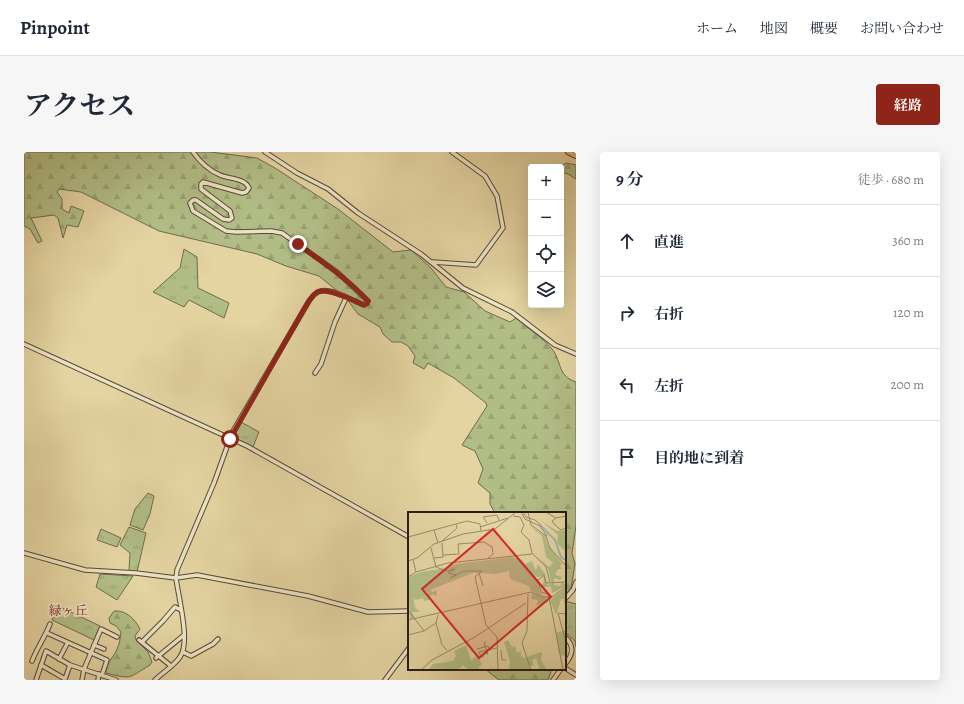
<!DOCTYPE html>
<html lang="ja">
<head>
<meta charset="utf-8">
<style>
	body { margin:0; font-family:Alegreya,"Noto Serif JP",serif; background:#f6f6f7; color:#1f2937 }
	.controls { position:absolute; right:12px; top:12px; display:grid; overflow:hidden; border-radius:4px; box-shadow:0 4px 16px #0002 }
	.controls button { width:36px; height:36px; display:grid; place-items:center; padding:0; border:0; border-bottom:1px solid #e0e1e3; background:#fff; color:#1f2937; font:20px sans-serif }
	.stop { position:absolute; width:12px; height:12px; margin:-9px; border:3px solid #8f2418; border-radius:50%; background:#fff }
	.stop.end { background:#8f2418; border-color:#fff; box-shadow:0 1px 4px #0008 }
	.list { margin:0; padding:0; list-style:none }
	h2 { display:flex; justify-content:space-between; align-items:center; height:52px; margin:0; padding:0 16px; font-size:17px }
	h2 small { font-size:13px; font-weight:400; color:#747a83 }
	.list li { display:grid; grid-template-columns:26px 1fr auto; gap:12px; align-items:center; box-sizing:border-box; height:72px; padding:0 16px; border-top:1px solid #e0e1e3 }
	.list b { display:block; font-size:15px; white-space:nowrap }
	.list em { font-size:13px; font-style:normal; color:#747a83 }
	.icon { flex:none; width:22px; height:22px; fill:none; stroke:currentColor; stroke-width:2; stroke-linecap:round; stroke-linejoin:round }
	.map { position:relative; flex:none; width:552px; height:528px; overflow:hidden; border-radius:4px }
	header { display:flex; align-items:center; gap:24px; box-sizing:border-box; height:56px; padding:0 20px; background:#fff; border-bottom:1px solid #e0e1e3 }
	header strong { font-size:19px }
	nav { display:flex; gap:22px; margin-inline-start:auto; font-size:14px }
	.intro { display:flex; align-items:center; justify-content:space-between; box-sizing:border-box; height:96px; padding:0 24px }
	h1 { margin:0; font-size:28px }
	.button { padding:10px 18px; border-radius:4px; background:#8f2418; color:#fff; font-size:14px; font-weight:700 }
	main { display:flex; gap:24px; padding:0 24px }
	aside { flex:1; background:#fff; border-radius:4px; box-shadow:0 4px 16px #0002 }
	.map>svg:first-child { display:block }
</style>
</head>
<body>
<header>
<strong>Pinpoint</strong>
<nav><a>ホーム</a><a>地図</a><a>概要</a><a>お問い合わせ</a></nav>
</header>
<div class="intro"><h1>アクセス</h1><a class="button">経路</a></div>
<main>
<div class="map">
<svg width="552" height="528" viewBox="0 0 552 528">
	<defs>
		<pattern id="grass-tufts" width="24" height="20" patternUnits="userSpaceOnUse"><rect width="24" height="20" fill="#b2bd86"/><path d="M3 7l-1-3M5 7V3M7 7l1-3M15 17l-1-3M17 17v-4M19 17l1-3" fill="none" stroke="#99a273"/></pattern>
		<pattern id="forest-firs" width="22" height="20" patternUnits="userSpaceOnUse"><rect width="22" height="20" fill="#b2bd86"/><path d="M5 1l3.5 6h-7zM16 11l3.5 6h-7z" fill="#99a273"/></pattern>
	</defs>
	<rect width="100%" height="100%" fill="#e4d4a2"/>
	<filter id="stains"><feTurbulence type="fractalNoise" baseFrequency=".005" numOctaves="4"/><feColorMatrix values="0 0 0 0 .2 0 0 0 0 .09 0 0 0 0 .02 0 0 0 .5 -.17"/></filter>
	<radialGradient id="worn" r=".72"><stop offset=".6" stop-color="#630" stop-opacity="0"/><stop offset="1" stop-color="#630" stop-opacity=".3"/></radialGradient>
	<g fill="url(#grass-tufts)" stroke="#6c6c4e">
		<path d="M160 97 173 105 174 136 205 151 200 166 165 148 160 155 129 140 156 116Z"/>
		<path d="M217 270 235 280 229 295 211 286 212 279Z"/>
		<path d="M124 341 130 344 126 362 119 378 106 373 111 357Z"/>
		<path d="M105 375 122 381 113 420 105 419 106 401 96 393Z"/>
		<path d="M77 377 97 386 93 395 73 388Z"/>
		<path d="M76 422 109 424 93 448 72 435Z"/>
		<path d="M541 449 552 452V495L551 489 541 480Z"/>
		<path d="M34 454 76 474 70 488 28 468Z"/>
	</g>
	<g fill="url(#forest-firs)" stroke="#6c6c4e">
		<path d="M0 0H187L233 6 251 16 314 57 369 100 387 98 407 116 422 135 440 140 461 159 486 170 492 166C503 176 518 185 528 197 538 209 533 224 552 230V374L548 401 551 412 547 436 541 443V361H471L466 352V341L454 331 459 317 451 299 438 293 463 254 462 251 430 226 404 211 400 217 389 211 391 204 384 194 377 190H368L359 182 356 175 334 162 322 146 295 124 262 114 233 102 135 79 57 40 35 37 33 40 38 47V57L45 61 47 54 60 59 54 75 43 73 39 86 34 66 30 63 7 66 18 89 14 91 6 77 0 74Z"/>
		<path d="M542 11 552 13V27L544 22 538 20 537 14Z"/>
		<path d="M90 459C102 458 111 467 116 477L111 484 112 488 124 500 128 510 126 513C104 526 109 528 82 521 82 511 90 505 93 497 96 491 96 486 97 480L92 474 86 471 85 466Z"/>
		<path d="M461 517H526L527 520 524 528H475Z"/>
	</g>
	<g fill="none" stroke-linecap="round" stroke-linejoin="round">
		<defs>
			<g id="minor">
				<path d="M241 0 273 21 304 37 334 61 397 102 439 136 488 160 531 193 552 202"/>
				<path d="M409 110 452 113 479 76 473 44 461 24 428 0"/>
				<path d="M0 192 223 294 385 385"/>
				<path d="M291 221 297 212 311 170 322 146"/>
				<path d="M0 401 61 418 112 421 152 426 173 423 284 444 344 460 385 459"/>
				<path d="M541 447 549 438 552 430"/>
				<path d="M23 481 83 508 78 523"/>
				<path d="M541 485C551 494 549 503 541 512"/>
				<path d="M115 488 147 514"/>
				<path d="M118 490 139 469 151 455 157 458"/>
				<path d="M70 493 80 497"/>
				<path d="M159 500 167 504 189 492 194 487"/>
				<path d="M132 506 160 483"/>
				<path d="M35 507 43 492"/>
				<path d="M8 509C13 496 21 485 26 472"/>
				<path d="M17 513 41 527 46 513"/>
				<path d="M541 516 552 523"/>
				<path d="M12 528 22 499 46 513 92 528"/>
				<path d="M58 528 60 517 77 477 93 485"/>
				<path d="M74 528 75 522"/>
				<path d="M131 528C139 520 150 514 156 505 167 490 154 444 152 426L153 418 190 331 208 281 285 149C288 145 291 140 297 139 307 136 330 149 340 153L344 149 313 120 258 81 247 79 212 80 202 79 169 59 166 51 169 48H172L199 67 205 68 208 66 206 59 177 37V32L179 30 218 41 222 40 225 36C221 26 205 27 196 23 184 18 176 10 169 0"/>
				<path d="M361 528 385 496"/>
				<path d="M529 528 537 517"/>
			</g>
			<path id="major" d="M544 0 552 4"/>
		</defs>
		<use href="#minor" stroke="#564a39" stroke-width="5.5"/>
		<use href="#major" stroke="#271c16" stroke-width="6"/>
		<use href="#minor" stroke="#ede3c3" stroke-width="3.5"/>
		<use href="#major" stroke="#e2ba71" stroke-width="4.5"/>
	</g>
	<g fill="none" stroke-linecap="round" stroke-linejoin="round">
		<path stroke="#8f2418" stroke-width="5" d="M206 287 279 159C283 153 286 145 292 141 301 133 330 149 340 153L343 152 344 149C323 126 298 110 274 92"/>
	</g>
	<g text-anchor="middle" stroke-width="3.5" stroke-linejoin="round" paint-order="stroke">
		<g font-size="13" fill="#7a1f14" stroke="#ede3c3">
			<text x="44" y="463">緑ヶ丘</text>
		</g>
	</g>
	<g transform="translate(384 360)">
		<rect width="158" height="158" fill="#e4d4a2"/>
		<path d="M158 118V143L154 144 151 141 148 121Z" fill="#b2bd86"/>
		<path d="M133 9 149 19 156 18 158 20V40L149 31 150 23ZM120 13 137 24 140 33 154 52 152 54 154 57H150L147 63 154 65 152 68 146 66V73L152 74 154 70 158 74 144 81 143 74 133 76 136 69 135 64 129 65 126 62 132 75 131 79 136 84 123 79 121 74 102 67 101 59 88 62 65 61 22 78 25 80 28 78 29 81 28 84 24 82 22 85 25 87 16 89 15 86 7 88 5 86 7 95 12 100H4L7 106 2 107 0 65 13 60 38 56 48 52 104 45 114 48 117 52 124 49 128 59 130 52 137 62 139 73 144 72 140 57 130 45 141 55 145 51 138 45 134 24ZM158 76V91L156 92V87H153L148 103 142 88ZM124 81 138 86 140 90 128 94 130 88 123 87ZM100 128 104 135 107 134 109 141 113 139V144L116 146 134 140 133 148 139 158H132L128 146 124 148 126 153 122 154 123 158H101L102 149 96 130ZM58 133 63 149 70 143 74 153 70 155 73 158H60L55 153 50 158H20L25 152 45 149 48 144 46 139Z" fill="#b2bd86"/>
		<path fill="none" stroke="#99b6b0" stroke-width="2" d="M132 13 147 28 153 45 158 48"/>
		<path fill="none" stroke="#988a6a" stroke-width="1" d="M113 0 117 7 132 14 139 24M115 0 118 5 127 8 133 13M120 0 123 13 138 24 142 36 158 54M138 0 148 6 158 4M105 4 112 5 116 13 113 20 121 28 124 41 138 55 142 70M148 6 144 9 146 12 153 18 158 16M79 11 75 5 89 3 91 8M72 15 100 6M26 18 30 31M0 25 59 9 72 12 73 19M33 30 49 16 48 12M23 36 28 55M35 43 51 42 50 32 76 30 84 35 85 42 79 47M26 46 35 45 34 31M0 49 9 46 26 32 55 22 87 17 108 0M28 55 38 59 47 57 40 61 48 63 42 66 56 59H74L67 65 78 113 89 125 90 158M8 60 40 51 124 42M71 61 75 74M0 65 8 60 5 48M120 82 119 119 114 131 123 158M0 98 16 119M158 102 150 101 158 130M30 103 28 111 34 133 39 138M0 108 123 80 135 85H144L158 75M0 123 16 119 28 111M69 137 80 134 81 137M93 138 94 148H98M76 141 80 142 76 131 78 130M76 144 73 145 71 140 89 136M13 158 24 148 67 125 118 91M155 158 143 95 140 82 133 80 130 68 136 63 138 71 158 70"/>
		<path fill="#d62828" fill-opacity="0.15" stroke="#d62828" stroke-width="2" d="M85 17 143 85 71 146 14 77Z"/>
		<rect width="158" height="158" fill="none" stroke="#271c16" stroke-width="2"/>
	</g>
	<rect width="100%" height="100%" filter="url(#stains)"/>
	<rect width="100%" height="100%" fill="url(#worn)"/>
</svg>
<div class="controls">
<button>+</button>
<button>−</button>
<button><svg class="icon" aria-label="locate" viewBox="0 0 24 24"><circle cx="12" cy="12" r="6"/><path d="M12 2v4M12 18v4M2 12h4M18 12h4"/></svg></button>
<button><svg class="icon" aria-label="layers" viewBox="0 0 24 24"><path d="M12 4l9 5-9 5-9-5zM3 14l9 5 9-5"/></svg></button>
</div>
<div class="stop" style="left:206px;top:287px"></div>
<div class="stop end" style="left:274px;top:92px"></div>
</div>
<aside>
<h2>9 分<small>徒歩 · 680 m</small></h2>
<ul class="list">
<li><svg class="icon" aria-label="ahead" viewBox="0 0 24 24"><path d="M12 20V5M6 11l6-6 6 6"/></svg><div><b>直進</b></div><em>360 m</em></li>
<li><svg class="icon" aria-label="right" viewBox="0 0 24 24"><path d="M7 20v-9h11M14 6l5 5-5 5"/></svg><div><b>右折</b></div><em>120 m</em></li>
<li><svg class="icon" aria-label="left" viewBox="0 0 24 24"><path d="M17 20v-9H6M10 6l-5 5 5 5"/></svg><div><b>左折</b></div><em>200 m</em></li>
<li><svg class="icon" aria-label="arrive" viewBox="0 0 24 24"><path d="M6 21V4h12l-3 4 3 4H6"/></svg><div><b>目的地に到着</b></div></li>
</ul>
</aside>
</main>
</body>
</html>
